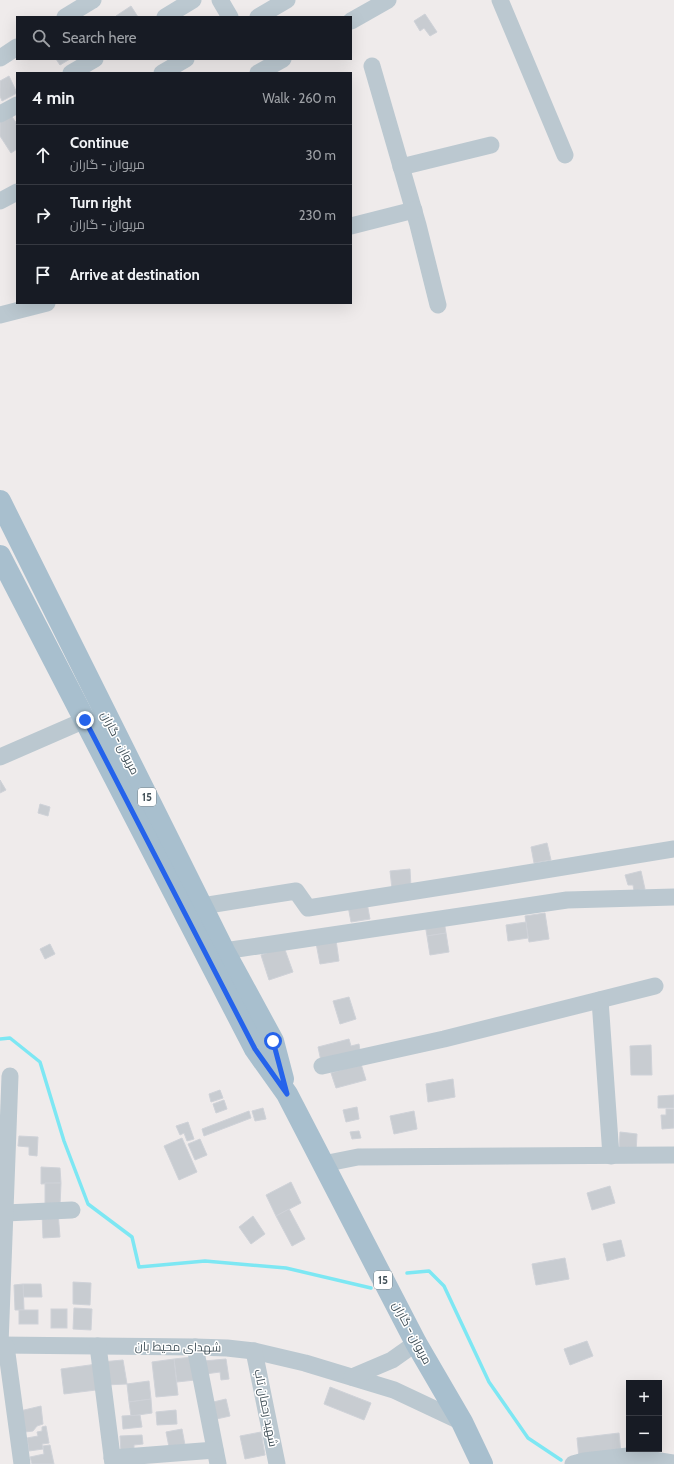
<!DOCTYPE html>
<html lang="en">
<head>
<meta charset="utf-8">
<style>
	body { margin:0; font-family:Cabin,Cairo,sans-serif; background:#242831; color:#f1f3f6 }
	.controls { position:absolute; right:12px; bottom:12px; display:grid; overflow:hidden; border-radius:0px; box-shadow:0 4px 16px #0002 }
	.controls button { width:36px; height:36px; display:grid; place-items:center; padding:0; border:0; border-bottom:1px solid #363941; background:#171b24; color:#f1f3f6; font:20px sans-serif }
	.stop { position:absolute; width:12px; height:12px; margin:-9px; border:3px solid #2563eb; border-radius:50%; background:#fff }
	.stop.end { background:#2563eb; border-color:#fff; box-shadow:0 1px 4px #0008 }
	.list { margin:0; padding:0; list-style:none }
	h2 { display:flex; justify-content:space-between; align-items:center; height:52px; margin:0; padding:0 16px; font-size:17px }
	h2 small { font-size:13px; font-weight:400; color:#9ea1a6 }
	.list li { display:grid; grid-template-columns:26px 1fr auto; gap:12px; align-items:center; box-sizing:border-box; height:60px; padding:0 16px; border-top:1px solid #363941 }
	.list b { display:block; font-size:15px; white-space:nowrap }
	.list p { margin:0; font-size:13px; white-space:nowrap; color:#9ea1a6 }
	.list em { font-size:13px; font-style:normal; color:#9ea1a6 }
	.icon { flex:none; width:22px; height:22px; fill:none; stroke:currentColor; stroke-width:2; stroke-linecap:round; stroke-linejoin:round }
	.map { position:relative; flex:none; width:674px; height:1464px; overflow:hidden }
	.search { position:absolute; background:#171b24; box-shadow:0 4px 16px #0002; left:16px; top:16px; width:336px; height:44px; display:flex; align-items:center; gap:10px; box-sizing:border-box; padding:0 14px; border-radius:0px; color:#9ea1a6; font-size:15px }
	.panel { position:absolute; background:#171b24; box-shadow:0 4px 16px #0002; left:16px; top:72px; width:336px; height:232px; border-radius:0px }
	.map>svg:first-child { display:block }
</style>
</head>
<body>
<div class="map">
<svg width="674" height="1464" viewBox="0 0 674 1464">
	<rect width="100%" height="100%" fill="#efebeb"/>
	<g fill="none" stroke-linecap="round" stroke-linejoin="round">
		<g stroke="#7de7f3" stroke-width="3.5">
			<path d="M0 1039 10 1038 40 1062 64 1141 88 1204 132 1237 139 1267 205 1261 286 1268 371 1288"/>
			<path d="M407 1273 429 1271 444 1286 489 1382 528 1438 561 1460"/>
		</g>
	</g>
	<g fill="#c8ccd1" stroke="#cfd2d8">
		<path d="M131 6 138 17H117L116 16Z"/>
		<path d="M425 14 437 32 430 36 424 28 420 31 414 21Z"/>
		<path d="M56 59H70L60 65Z"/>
		<path d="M9 76 17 93 2 101 0 96V81Z"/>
		<path d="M10 114 17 124V149L11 153 0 136V121Z"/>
		<path d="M0 780 6 790 0 793Z"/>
		<path d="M40 804 50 807 48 816 38 813Z"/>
		<path d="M547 843 551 860 534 863 531 847Z"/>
		<path d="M410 869 411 887 392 889 390 871Z"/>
		<path d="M641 871 645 889 634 891 633 885H628L625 875Z"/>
		<path d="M367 903 370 919 351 922 348 906Z"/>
		<path d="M545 913 549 939 529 942 525 916Z"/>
		<path d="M444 921 446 933 427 936 425 924Z"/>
		<path d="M526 922 528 938 508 941 506 925Z"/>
		<path d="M446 933 449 952 430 955 427 936Z"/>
		<path d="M336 940 339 961 320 964 316 943Z"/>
		<path d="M50 944 55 954 45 959 40 949Z"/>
		<path d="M284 947 293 972 269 980 261 955Z"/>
		<path d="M349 997 356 1019 340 1024 333 1001Z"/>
		<path d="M349 1039 351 1046 359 1044 360 1051 321 1061 318 1047Z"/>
		<path d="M651 1045 652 1075H631L630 1046Z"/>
		<path d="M361 1064 366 1080 336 1088 331 1073Z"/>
		<path d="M453 1079 455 1097 428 1102 426 1084Z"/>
		<path d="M220 1090 223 1098 211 1102 209 1094Z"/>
		<path d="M674 1095V1108H658V1096Z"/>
		<path d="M224 1100 227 1109 216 1113 213 1104Z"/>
		<path d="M357 1107 359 1119 346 1122 343 1110Z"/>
		<path d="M263 1108 266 1119 255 1121 252 1111Z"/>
		<path d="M666 1109H674V1128L662 1129 661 1115H666Z"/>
		<path d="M249 1111 251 1118 204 1136 202 1129Z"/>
		<path d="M414 1111 417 1129 394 1134 390 1116Z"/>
		<path d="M188 1122 194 1139 187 1141 184 1133 180 1135 176 1126Z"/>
		<path d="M359 1131 361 1138 352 1139 350 1132Z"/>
		<path d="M620 1132 637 1134 636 1153 619 1152Z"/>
		<path d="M19 1136 38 1137 37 1156 29 1155V1147L18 1146Z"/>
		<path d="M182 1138 197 1172 179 1180 164 1146Z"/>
		<path d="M200 1139 207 1155 195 1160 188 1144Z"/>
		<path d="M41 1167 60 1168 61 1183 41 1184Z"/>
		<path d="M291 1182 301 1203 276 1216 266 1195Z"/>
		<path d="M45 1183H61L60 1206H45Z"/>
		<path d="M610 1186 615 1203 592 1210 587 1193Z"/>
		<path d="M289 1209 305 1239 292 1246 276 1216Z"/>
		<path d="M58 1212 60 1237 43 1238 42 1213Z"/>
		<path d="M253 1216 265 1234 251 1244 239 1227Z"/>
		<path d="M621 1240 625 1256 607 1261 603 1244Z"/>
		<path d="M565 1258 569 1279 536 1285 532 1264Z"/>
		<path d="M73 1282 91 1283 90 1305 73 1304Z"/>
		<path d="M23 1284H41L42 1297H23Z"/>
		<path d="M23 1284 24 1310H15L14 1285Z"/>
		<path d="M74 1308 92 1309 91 1330 73 1329Z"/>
		<rect x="51" y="1309" width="16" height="19"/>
		<rect x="19" y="1310" width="19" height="14"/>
		<path d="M587 1341 593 1356 570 1365 564 1349Z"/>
		<path d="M192 1357 195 1380 177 1382 174 1359Z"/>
		<path d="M174 1359 178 1395 156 1397 152 1362Z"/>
		<path d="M226 1359 229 1379 221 1380 220 1372 205 1374 203 1361Z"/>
		<path d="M123 1360 127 1384 104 1385 101 1362Z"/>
		<path d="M97 1364 96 1390 64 1394 61 1369Z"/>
		<path d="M149 1381 151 1399 129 1402 127 1384Z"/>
		<path d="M330 1387 371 1403 364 1420 324 1404Z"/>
		<path d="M151 1399 152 1413 131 1416 129 1402Z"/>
		<path d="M226 1399 230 1416 212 1420 209 1403Z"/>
		<path d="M41 1406 43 1424 37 1426 33 1431 25 1432 20 1411Z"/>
		<path d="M176 1410 177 1424 157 1425 156 1412Z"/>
		<path d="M140 1415 142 1427 123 1429 122 1416Z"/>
		<path d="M46 1426 49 1443 42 1444 43 1449 29 1451 27 1438 38 1436 37 1432 42 1431V1427Z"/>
		<path d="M182 1429 185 1445 169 1447 166 1432Z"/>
		<path d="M261 1432 265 1455 245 1459 240 1436Z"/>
		<path d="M619 1433 621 1453 579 1458 577 1438Z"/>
		<path d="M142 1435 143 1444 134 1445V1452L121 1453 120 1436Z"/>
		<path d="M50 1445 54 1464H32L30 1457 44 1454 43 1446Z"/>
	</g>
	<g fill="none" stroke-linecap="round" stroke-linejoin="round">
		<g stroke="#bbc8d0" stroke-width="17">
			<path d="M220 0 230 17"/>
			<path d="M500 0 565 155"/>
			<path d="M65 17 93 0"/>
			<path d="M165 17 193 0"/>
			<path d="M258 17 287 0"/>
			<path d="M351 21 388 0"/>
			<path d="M0 58 17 47"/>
			<path d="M372 66 418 225 438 305"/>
			<path d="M71 73 95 59"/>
			<path d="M162 73 186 59"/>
			<path d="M258 73 283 59"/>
			<path d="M0 114 17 105"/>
			<path d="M401 167 491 145"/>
			<path d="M0 201 17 192"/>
			<path d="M351 226 414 210"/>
			<path d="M0 315 47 303"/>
			<path d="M0 757 85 720"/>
			<path d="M202 906 296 891 308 908 460 884 674 849"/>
			<path d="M224 951 567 900 674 897"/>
			<path d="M600 1000 611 1156"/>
			<path d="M322 1066 444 1039 655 986"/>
			<path d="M323 1164 358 1157 674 1155"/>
			<path d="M5 1213 72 1210"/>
			<path d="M0 1345 195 1347 227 1348 254 1351 305 1363 394 1390 462 1422"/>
			<path d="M0 1345 10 1076"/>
			<path d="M6 1346 22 1464"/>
			<path d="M98 1346 113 1464"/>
			<path d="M195 1347 218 1464"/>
			<path d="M254 1351 277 1464"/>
			<path d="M352 1377 392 1360 416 1343"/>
			<path d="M112 1458 215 1450"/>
			<path d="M573 1464 584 1461 628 1456 674 1463"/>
		</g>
		<g stroke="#a8bfce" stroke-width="22">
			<path d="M0 501 224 951 273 1041 283 1079"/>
			<path d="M0 556 255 1049 287 1094 416 1343 462 1422 482 1464"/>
		</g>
	</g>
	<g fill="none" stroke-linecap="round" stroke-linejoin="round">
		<path stroke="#2563eb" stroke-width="5" d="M85 720 255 1049 287 1094 273 1041"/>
	</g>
	<g text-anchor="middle" stroke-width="3" stroke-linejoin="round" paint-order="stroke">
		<g fill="#fff" stroke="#7b868c" stroke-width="1">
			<rect x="138" y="788" width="18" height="18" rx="3"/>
			<rect x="374" y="1271" width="18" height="18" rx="3"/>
		</g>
		<g font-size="11" font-weight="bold" fill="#43525a">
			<text x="147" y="801">15</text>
			<text x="383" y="1284">15</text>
		</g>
		<g font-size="12" fill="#43525a" stroke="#fff">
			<text transform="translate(120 743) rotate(63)" y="4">مریوان - گاران</text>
			<text transform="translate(412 1333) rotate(62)" y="4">مریوان - گاران</text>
			<text transform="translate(178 1347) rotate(1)" y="4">شهدای محیط بان</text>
			<text transform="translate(266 1408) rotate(79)" y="4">شهید رحمان تاب</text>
		</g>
	</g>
</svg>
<div class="controls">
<button>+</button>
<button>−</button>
</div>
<div class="stop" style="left:273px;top:1041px"></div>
<div class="stop end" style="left:85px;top:720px"></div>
<div class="search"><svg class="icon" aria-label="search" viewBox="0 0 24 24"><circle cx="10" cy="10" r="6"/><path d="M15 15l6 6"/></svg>Search here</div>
<section class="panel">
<h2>4 min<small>Walk · 260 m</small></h2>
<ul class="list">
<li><svg class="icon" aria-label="ahead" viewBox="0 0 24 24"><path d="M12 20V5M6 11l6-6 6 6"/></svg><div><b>Continue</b><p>مریوان - گاران</p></div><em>30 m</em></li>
<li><svg class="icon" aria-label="right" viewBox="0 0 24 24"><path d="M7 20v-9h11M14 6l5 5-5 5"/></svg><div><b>Turn right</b><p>مریوان - گاران</p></div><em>230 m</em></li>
<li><svg class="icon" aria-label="arrive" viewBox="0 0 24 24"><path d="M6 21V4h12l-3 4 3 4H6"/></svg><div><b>Arrive at destination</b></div></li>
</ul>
</section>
</div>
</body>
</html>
